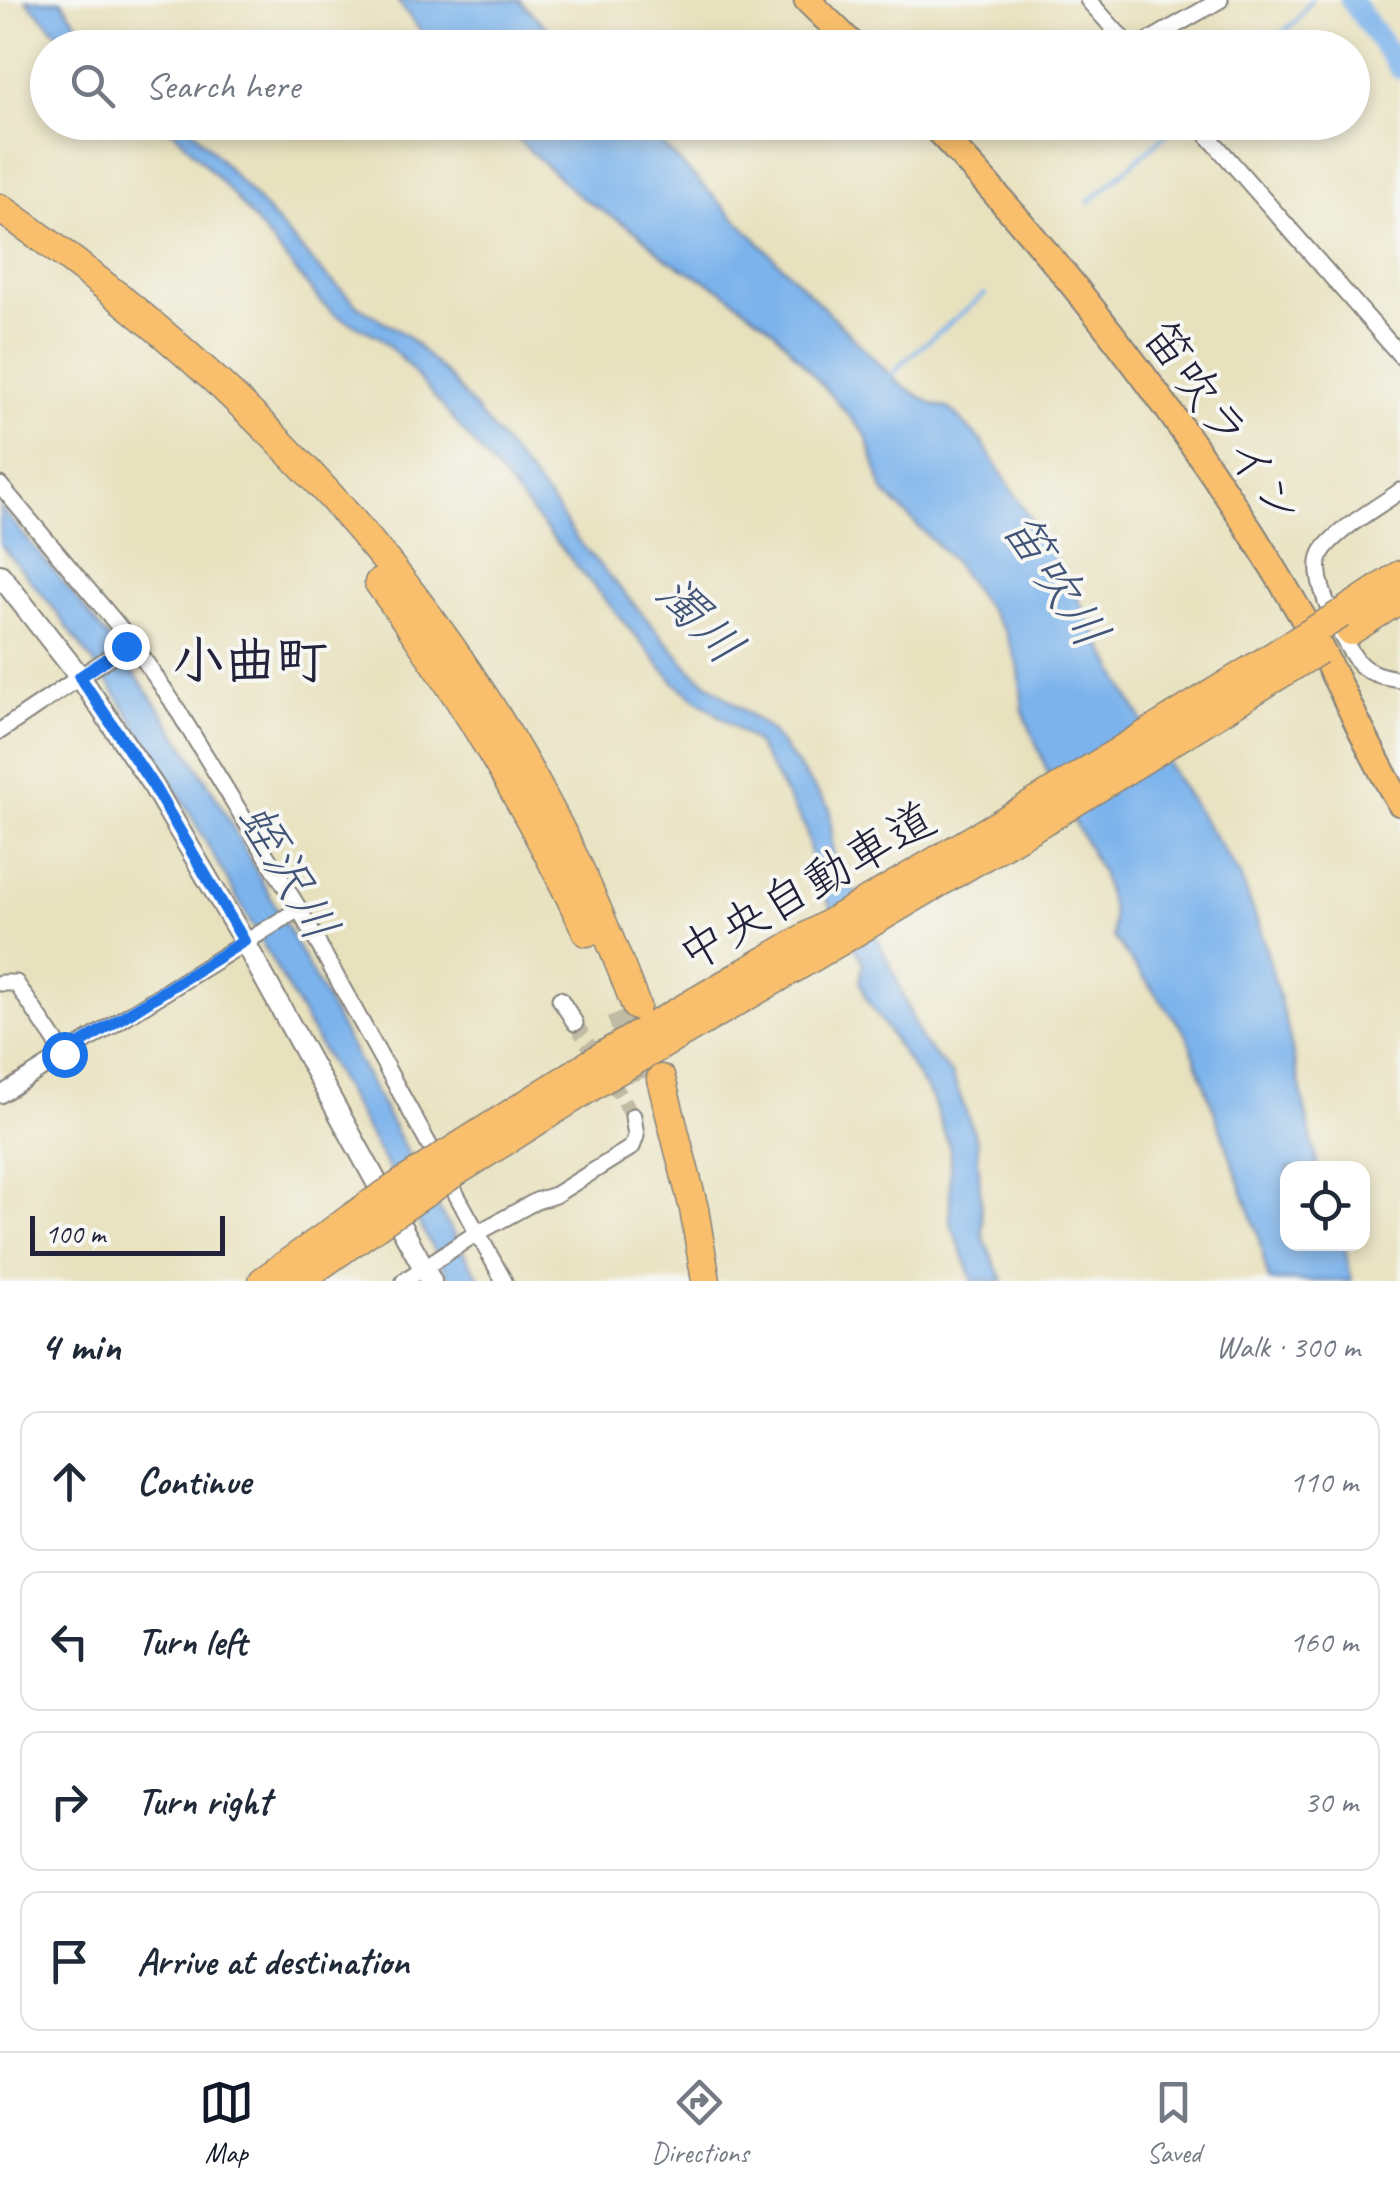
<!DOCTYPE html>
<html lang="en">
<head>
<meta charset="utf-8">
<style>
	body { margin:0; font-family:Caveat,"Klee One",sans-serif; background:#f6f6f7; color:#1f2937 }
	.controls { position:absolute; right:30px; bottom:30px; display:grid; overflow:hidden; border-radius:20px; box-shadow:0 5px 15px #0003 }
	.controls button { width:90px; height:90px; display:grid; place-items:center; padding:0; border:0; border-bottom:2px solid #e0e1e3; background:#fff; color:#1f2937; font:50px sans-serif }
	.scale { position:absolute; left:30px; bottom:25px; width:195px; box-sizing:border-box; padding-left:10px; border:5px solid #22223b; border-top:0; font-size:28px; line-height:35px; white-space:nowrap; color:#22223b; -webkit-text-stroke:8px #f6f6f2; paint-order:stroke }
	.stop { position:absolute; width:30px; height:30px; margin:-22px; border:8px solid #1a73e8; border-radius:50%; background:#fff }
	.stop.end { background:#1a73e8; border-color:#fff; box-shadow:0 2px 10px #0008 }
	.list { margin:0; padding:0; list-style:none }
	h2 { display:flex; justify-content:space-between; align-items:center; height:130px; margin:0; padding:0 40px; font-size:42px }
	h2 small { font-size:32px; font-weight:400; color:#747a83 }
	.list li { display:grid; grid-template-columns:65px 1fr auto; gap:30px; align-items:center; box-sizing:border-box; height:140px; margin:0 20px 20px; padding:0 20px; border:2px solid #e0e1e3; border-radius:20px }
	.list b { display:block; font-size:38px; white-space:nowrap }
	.list em { font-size:32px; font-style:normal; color:#747a83 }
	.icon { flex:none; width:55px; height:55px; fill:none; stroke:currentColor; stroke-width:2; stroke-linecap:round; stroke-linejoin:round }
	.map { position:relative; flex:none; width:1400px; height:1281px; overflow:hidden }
	.search { position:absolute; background:#fff; box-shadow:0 5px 15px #0003; left:30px; right:30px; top:30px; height:110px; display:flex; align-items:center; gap:25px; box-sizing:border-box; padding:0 35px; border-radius:55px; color:#747a83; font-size:38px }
	.sheet { height:770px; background:#fff }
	nav { display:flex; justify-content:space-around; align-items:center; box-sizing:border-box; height:140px; border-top:2px solid #e0e1e3; background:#fff; font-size:28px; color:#747a83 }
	nav a { display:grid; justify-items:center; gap:5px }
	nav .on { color:#111827 }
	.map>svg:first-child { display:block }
</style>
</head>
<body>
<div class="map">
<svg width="1400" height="1281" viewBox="0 0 1400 1281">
	<rect width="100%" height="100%" fill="#f6f6f2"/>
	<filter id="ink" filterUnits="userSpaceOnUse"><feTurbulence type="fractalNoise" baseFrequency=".01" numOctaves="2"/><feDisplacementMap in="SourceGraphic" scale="20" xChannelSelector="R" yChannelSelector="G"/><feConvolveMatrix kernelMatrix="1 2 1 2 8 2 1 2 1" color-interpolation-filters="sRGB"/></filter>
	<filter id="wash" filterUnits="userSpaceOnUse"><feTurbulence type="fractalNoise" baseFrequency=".0048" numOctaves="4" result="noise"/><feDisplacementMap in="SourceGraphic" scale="40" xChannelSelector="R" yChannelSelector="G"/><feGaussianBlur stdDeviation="2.25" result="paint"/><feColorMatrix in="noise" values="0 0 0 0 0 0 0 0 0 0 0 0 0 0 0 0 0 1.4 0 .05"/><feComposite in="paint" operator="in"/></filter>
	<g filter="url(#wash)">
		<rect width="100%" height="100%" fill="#e8e1bd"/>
		<g fill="#7cb3ec" stroke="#4f6a94" stroke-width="2.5">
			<path d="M26 0H61L94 47H71Z"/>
			<path d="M397 0H519L566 47H433Z"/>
			<path d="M160 123H187L323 273 360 307 407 336 449 377 554 505 576 538 694 673 770 730 830 809 834 872 851 883 896 978 921 1040 952 1075 977 1141 983 1237 1003 1281H973L950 1221V1149L932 1098 866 998 860 981 863 961 815 880 806 829 755 742 676 684 405 362 379 337 336 315 322 303 233 195 175 132Z"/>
			<path d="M500 123H641L898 383 934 405 950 409 982 442 1069 581 1128 696 1174 775 1240 876 1261 931 1287 1027 1318 1168H1288V1244H1344L1352 1281H1269L1257 1231 1187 1035 1113 937 1112 910 1101 872 1046 768 1023 711 1019 668 1006 633 952 560 883 491 866 435 773 329 722 290 668 260 637 232 580 197Z"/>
			<path d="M0 507C71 590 140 674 198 767 221 803 241 843 261 880 335 1013 402 1151 481 1281H451L182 799 117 695 51 605 0 544Z"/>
		</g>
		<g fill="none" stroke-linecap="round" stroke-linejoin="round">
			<g stroke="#7cb3ec" stroke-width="4">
				<path d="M1266 48 1299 18 1311 0"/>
				<path d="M1088 203 1180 122"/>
				<path d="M888 380 904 361 985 294"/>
			</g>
			<path stroke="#7cb3ec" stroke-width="22" d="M1351 0 1400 68"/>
		</g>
	</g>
	<g filter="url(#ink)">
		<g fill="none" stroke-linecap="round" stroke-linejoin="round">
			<path stroke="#c0bba3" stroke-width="15" stroke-dasharray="15 8" stroke-linecap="butt" d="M575 1023 633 1116"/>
			<path stroke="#c0bba3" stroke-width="28" stroke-dasharray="28 14" stroke-linecap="butt" d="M620 1012 646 1085"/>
			<defs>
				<g id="minor">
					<path d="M1088 0 1131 48"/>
					<path d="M1136 48 1220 0"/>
					<path d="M1196 122 1400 355"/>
					<path d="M0 485 132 642 172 701 299 909 504 1281"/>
					<path d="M1400 491C1380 506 1331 533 1321 554 1310 579 1342 642 1358 662 1368 674 1385 677 1400 679"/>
					<path d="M0 731 126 646"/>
					<path d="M0 983H16L64 1054"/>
					<path d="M560 999 575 1023"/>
					<path d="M0 1095 294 912"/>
					<path d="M404 1281 472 1236 536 1201 555 1195 632 1147 636 1136 633 1116"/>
				</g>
				<path id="tertiary" d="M0 575 80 677 154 787 244 941 431 1281"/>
				<g id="trunk">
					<path d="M807 0 856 48"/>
					<path d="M930 122C1074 274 1200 440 1305 621 1340 680 1364 744 1400 803"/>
				</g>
				<g id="motorway">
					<path d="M0 208C246 380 449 592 578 866 599 912 618 959 636 1006"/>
					<path d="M379 583C462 694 528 807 587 932"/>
					<path d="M1341 614 1400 575"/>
					<path d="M1350 631 1400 599"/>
					<path d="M661 1079 694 1209 706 1281"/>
					<path d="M447 1154 604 1055 765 961"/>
					<path d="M456 1172 613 1073 776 979"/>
					<path d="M263 1281 372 1203"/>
					<path d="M298 1281 382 1222"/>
				</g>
			</defs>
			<use href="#minor" stroke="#85827c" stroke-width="19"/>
			<use href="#tertiary" stroke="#85827c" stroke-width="24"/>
			<use href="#trunk" stroke="#85827c" stroke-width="29"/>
			<use href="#motorway" stroke="#85827c" stroke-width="31"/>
			<use href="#minor" stroke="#fff" stroke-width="15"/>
			<use href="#tertiary" stroke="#fff" stroke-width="20"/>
			<use href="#trunk" stroke="#f9bf6c" stroke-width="25"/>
			<use href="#motorway" stroke="#f9bf6c" stroke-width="28"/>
			<defs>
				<g id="motorway-bridge">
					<path d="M765 961 1045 797 1341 614"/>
					<path d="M776 979 1057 813 1319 650"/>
					<path d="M372 1203 447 1154"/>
					<path d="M382 1222 456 1172"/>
				</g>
			</defs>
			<use href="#motorway-bridge" stroke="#85827c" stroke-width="31" stroke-linecap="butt"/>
			<use href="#motorway-bridge" stroke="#f9bf6c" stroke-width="28"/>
		</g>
	</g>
	<g fill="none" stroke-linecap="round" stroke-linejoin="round" filter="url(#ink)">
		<path stroke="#1a73e8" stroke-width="12" d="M64 1054 244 941 154 787 80 677 126 646"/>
	</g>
	<g text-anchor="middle" stroke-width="8" stroke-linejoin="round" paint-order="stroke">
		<g font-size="48" fill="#22223b" stroke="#f6f6f2">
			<text transform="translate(1224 422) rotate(55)" y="17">笛吹ライン</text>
			<text transform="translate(806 885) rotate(-30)" y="17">中央自動車道</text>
		</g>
		<g font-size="50" font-style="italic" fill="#425579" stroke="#f6f6f2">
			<text transform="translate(1057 579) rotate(57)" y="18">笛吹川</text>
			<text transform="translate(701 619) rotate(46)" y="18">濁川</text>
			<text transform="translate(289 871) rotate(60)" y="18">蛭沢川</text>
		</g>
		<g font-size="52" font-weight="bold" fill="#22223b" stroke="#f6f6f2">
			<text x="250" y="678">小曲町</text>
		</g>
	</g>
</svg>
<div class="controls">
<button><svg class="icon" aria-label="locate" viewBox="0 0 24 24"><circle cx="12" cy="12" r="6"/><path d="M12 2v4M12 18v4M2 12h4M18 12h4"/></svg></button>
</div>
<div class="scale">100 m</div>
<div class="stop" style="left:64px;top:1054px"></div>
<div class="stop end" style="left:126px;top:646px"></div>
<div class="search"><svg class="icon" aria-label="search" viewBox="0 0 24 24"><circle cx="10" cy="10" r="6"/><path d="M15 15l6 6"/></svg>Search here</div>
</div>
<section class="sheet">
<h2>4 min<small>Walk · 300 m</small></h2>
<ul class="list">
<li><svg class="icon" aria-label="ahead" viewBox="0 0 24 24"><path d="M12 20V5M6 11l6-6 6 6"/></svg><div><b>Continue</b></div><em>110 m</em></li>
<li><svg class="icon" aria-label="left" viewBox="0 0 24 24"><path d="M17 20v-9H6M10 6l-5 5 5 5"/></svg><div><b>Turn left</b></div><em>160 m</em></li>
<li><svg class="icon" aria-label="right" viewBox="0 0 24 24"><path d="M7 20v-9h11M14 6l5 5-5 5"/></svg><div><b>Turn right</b></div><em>30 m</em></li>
<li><svg class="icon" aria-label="arrive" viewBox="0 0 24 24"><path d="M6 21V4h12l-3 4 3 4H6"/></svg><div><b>Arrive at destination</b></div></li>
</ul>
</section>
<nav>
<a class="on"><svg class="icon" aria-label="map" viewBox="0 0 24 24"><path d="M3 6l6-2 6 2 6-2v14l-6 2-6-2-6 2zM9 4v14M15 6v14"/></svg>Map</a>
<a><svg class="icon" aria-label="directions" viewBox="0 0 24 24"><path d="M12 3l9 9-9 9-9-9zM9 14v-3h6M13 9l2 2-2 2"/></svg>Directions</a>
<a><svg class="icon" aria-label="saved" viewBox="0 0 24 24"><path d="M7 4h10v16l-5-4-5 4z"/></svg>Saved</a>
</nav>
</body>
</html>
